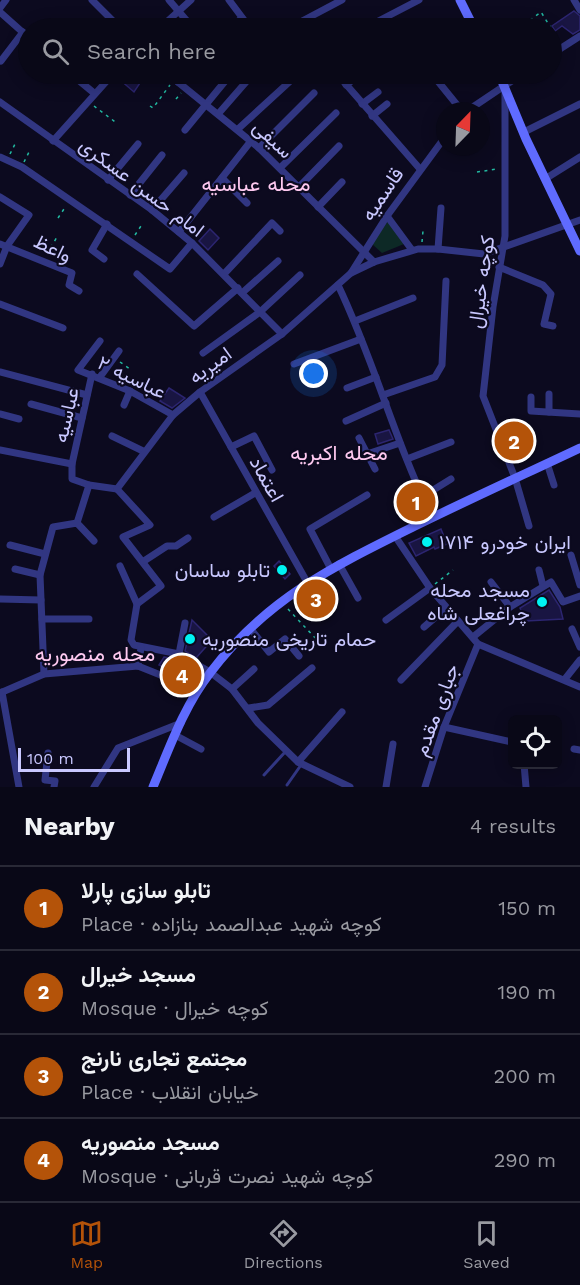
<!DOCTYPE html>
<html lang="en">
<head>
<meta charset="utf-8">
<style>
	body { margin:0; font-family:"Work Sans",Vazirmatn,sans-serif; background:#121120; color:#f1f3f6 }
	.controls { position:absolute; right:18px; bottom:18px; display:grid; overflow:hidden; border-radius:9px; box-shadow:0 3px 15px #0003 }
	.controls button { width:54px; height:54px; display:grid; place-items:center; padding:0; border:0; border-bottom:2px solid #292936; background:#090817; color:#f1f3f6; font:30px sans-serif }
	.compass { position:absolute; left:436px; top:102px; width:54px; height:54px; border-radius:50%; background:#090817; box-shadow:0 3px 15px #0003; rotate:23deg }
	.scale { position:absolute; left:18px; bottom:15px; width:112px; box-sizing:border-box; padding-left:6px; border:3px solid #c9c8ff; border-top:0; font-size:16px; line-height:21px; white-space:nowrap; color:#c9c8ff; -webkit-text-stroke:4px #0c0a1f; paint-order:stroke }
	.you { position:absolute; left:314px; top:374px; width:21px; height:21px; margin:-15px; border:4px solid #fff; border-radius:50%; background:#1a73e8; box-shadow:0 0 0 9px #1a73e833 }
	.badge { display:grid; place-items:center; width:39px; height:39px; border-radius:50%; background:#b45309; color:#fff; font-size:20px; font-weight:700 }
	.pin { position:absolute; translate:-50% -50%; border:3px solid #fff; box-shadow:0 2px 6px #0006 }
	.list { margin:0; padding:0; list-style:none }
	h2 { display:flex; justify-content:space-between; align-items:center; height:78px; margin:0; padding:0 24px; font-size:26px }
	h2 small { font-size:20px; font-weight:400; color:#999aa1 }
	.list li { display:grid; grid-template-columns:39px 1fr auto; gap:18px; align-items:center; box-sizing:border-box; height:84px; padding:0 24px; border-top:2px solid #292936 }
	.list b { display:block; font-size:22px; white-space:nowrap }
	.list p { margin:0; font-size:20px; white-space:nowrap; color:#999aa1 }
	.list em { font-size:20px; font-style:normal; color:#999aa1 }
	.icon { flex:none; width:33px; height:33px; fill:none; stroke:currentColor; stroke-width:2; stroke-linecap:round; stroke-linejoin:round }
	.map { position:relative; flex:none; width:580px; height:787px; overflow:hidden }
	.search { position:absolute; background:#090817; box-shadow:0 3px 15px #0003; left:18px; right:18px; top:18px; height:66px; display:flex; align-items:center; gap:15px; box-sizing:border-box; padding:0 21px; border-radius:33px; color:#999aa1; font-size:22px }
	.sheet { height:414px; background:#090817 }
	nav { display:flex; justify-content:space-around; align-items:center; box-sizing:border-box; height:84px; border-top:2px solid #292936; background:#090817; font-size:16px; color:#999aa1 }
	nav a { display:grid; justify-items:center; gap:3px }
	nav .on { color:#b45309 }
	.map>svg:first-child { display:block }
</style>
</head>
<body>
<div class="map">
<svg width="580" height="787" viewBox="0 0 580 787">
	<rect width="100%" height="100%" fill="#0c0a1f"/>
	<path fill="#0d2926" d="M388 221 404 244 382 253 372 244Z"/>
	<g fill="#191542" stroke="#2c2570" stroke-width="1.5">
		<path d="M574 11 580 16V30L573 34 562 26 555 31 552 26Z"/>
		<path d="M124 74H146L134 92 119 79Z"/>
		<path d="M210 229 219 238 208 250 199 241Z"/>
		<path d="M169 388 185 398 172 408 160 401Z"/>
		<path d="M519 429 525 450 511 453 504 432Z"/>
		<path d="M389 430 393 439 378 444 375 434Z"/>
		<path d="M441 529 447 544 435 549 434 547 416 556 409 543Z"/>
		<path d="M279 561 290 574 285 579 274 566Z"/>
		<path d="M323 585 332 597 311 614 301 601Z"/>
		<path d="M549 590 560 607 563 619 526 621 520 608Z"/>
		<path d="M192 620 212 640 196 658 185 651Z"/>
		<path d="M164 657 177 659 193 669 188 680 159 665Z"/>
	</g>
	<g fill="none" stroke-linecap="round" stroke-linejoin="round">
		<g stroke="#22b9a1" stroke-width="1.5" stroke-dasharray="3 4.5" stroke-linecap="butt">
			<path d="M530 20 541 12 551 28"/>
			<path d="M552 30 559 41"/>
			<path d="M176 99 181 93"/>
			<path d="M94 106 118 124"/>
			<path d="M150 106 153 108 170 85"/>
			<path d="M10 154 15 144"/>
			<path d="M24 162 29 152"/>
			<path d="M477 172 497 169"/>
			<path d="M58 218 66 206"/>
			<path d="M135 235 141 226"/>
			<path d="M422 242 423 231"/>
			<path d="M47 254 57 237"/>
			<path d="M120 362 130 369"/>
			<path d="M435 584 453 570"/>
			<path d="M288 609 318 641"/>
		</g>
		<g stroke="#313682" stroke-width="3">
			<path d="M264 775 286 751"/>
			<path d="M287 785 301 765"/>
		</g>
		<g stroke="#313682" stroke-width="7">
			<path d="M92 0 120 28"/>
			<path d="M169 0 193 28"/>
			<path d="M229 0 250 28"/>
			<path d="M574 0 580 10"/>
			<path d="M0 8 6 0"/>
			<path d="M0 12 28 37"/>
			<path d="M160 28 191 0"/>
			<path d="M230 28 242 18"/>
			<path d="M289 28 342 0"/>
			<path d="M365 28 419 0"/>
			<path d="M552 54 580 36"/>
			<path d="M1 61 23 32"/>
			<path d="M71 74 94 93"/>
			<path d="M168 74 259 148 374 262"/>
			<path d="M337 74 420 169"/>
			<path d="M432 74 462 111"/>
			<path d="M178 82 186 74"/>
			<path d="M346 85 360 75"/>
			<path d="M505 91V236L493 307 483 396 515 478 529 526"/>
			<path d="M0 102 152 210 192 243 282 334"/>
			<path d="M362 104 378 92"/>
			<path d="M467 111 522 74"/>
			<path d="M219 113 253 74"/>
			<path d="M372 116 387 104"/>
			<path d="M238 129 298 74"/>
			<path d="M185 130 231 74"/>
			<path d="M524 132 580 104"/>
			<path d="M53 141 113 74"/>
			<path d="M259 148 314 93"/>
			<path d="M0 157 22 167 170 269 192 243"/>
			<path d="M280 168 336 113"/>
			<path d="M222 178 247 203"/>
			<path d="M545 179 580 157"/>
			<path d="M108 180 138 144"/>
			<path d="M299 187 339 146"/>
			<path d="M130 195 162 155"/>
			<path d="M318 207 342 182"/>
			<path d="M152 210 184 173"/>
			<path d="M387 216 412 250"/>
			<path d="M179 232 251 141"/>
			<path d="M0 244 72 273 69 285 79 291"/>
			<path d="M438 249 441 208"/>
			<path d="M104 259 92 250 107 224"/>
			<path d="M0 264 7 246 29 215 0 197"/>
			<path d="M499 267 543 285 551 294 544 324 553 326"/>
			<path d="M351 273 387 216 445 137"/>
			<path d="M137 274 194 326 238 288"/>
			<path d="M224 274 272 223 280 231"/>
			<path d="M338 285C374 360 395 442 432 517"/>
			<path d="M242 293 278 261"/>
			<path d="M0 304 63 328"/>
			<path d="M355 321 413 298"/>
			<path d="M100 341 78 370 130 391 173 415"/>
			<path d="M203 353 260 312 300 275"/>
			<path d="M294 364 361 339"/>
			<path d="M0 372 87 395"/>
			<path d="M92 374 72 464V479L89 485 117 489"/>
			<path d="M100 377 119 351"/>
			<path d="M347 388 376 377"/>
			<path d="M200 392 307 582"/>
			<path d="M549 394V412"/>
			<path d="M383 395 435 377 442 365 446 281"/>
			<path d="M531 397V411L580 414"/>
			<path d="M31 404 82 418"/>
			<path d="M124 405 130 391"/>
			<path d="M0 414 19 419"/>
			<path d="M346 421 386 403"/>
			<path d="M112 436 143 451"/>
			<path d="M359 438 375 469"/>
			<path d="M231 447 254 436 272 470"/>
			<path d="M0 450 72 464"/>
			<path d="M367 454 400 443"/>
			<path d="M407 459 451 442"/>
			<path d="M547 463 554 485"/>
			<path d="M117 489 173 415 200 392 282 334 351 273 374 262 418 249H438L484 254 580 220"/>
			<path d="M117 489 150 525 123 537 161 586 137 604 131 640 134 645 179 654 210 672 232 689 258 723 298 762 350 787"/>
			<path d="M422 497 451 479"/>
			<path d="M214 517 255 493"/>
			<path d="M77 523 89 485"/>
			<path d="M395 536 430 588 478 644 580 687"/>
			<path d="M10 545 45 554"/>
			<path d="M571 555 580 585"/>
			<path d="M144 561 167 546H176L188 538"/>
			<path d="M339 564 358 598"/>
			<path d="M120 566 137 604"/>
			<path d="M15 569 40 575"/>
			<path d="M331 569 310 529 367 495"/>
			<path d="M539 570 543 586"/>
			<path d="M491 582 510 607"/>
			<path d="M0 599 41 600"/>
			<path d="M42 619H89"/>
			<path d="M386 620 430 588"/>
			<path d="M424 627 446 608"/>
			<path d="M250 628 269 652 285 639 299 656"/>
			<path d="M572 629 580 647"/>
			<path d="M473 637 510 607 551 582 563 602 580 596"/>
			<path d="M179 654 185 623"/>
			<path d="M138 666 141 648"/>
			<path d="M44 674 40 575 53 527 77 523 94 541"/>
			<path d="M565 679 580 660"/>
			<path d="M401 680 458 621"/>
			<path d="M232 689 254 669"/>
			<path d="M2 692 19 787"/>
			<path d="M0 693 44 674 138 666 198 690"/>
			<path d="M249 708 268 705 312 668"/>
			<path d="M444 727 512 742"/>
			<path d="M175 735 201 749"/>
			<path d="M574 749 580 750"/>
			<path d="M48 753 45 780 55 781 54 787"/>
			<path d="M298 762 342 712"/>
			<path d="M524 764 526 787"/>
			<path d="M94 787 118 748 181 723"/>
			<path d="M386 787 393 744"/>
			<path d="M425 787 444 727 478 644"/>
		</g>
		<g stroke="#5f6bff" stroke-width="9">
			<path d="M460 0 474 28"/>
			<path d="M499 74 526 139 580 251"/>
			<path d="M153 787C169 749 184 706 210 673 266 599 334 566 415 526 470 499 525 474 580 448"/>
		</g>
	</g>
	<g fill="#00f3f3" stroke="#0c0a1f" stroke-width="2">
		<circle cx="427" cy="542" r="6"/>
		<circle cx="282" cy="570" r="6"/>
		<circle cx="542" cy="602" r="6"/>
		<circle cx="190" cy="639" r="6"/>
	</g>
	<g text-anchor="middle" stroke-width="4.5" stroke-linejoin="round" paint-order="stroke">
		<g font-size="20" fill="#c9c8ff" stroke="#0c0a1f">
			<text transform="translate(273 139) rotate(43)" y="7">سیفی</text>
			<text transform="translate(142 187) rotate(37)" y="7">امام حسن عسکری</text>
			<text transform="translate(382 194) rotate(-56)" y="7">قاسمیه</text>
			<text transform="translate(53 248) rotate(26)" y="7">واعظ</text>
			<text transform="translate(481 282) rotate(-82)" y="7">کوچه خیرال</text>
			<text transform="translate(210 365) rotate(-36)" y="7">امیریه</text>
			<text transform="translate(132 377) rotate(26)" y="7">عباسیه ۲</text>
			<text transform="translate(66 415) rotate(-77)" y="7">عباسیه</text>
			<text transform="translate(267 479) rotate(61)" y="7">اعتماد</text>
			<text transform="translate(436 710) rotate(-70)" y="7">جباری مقدم</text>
		</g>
		<g font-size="20" fill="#c9c8ff" stroke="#0c0a1f" text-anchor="start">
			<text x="439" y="549">ایران خودرو ۱۷۱۴</text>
			<text x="270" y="577" text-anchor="end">تابلو ساسان</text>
			<text x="530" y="597" text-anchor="end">مسجد محله<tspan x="530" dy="23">چراغعلی شاه</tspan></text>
			<text x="202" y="646">حمام تاریخی منصوریه</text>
		</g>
		<g font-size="21" fill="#ffcaf1" stroke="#0c0a1f">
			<text x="256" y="191">محله عباسیه</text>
			<text x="339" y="460">محله اکبریه</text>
			<text x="95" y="661">محله منصوریه</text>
		</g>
	</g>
</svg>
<div class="controls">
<button><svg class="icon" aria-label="locate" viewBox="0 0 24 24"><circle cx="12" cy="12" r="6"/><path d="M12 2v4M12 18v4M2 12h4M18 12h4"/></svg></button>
</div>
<svg class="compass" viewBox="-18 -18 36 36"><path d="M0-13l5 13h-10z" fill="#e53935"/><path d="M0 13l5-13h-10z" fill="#999aa1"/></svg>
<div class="scale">100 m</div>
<div class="you"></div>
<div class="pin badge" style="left:416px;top:502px">1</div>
<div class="pin badge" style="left:514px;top:441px">2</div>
<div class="pin badge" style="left:316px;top:599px">3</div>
<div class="pin badge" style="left:182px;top:675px">4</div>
<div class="search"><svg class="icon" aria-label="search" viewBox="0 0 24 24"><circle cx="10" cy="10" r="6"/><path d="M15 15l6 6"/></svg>Search here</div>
</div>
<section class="sheet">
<h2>Nearby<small>4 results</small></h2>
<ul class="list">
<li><span class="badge">1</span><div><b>تابلو سازی پارلا</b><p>Place · کوچه شهید عبدالصمد بنازاده</p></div><em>150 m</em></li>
<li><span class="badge">2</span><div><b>مسجد خیرال</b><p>Mosque · کوچه خیرال</p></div><em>190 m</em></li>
<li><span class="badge">3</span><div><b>مجتمع تجاری نارنج</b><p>Place · خیابان انقلاب</p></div><em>200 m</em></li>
<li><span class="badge">4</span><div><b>مسجد منصوریه</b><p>Mosque · کوچه شهید نصرت قربانی</p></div><em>290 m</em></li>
</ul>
</section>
<nav>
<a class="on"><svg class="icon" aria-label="map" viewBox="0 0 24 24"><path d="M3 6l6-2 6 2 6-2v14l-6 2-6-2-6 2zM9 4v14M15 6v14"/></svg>Map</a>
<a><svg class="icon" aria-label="directions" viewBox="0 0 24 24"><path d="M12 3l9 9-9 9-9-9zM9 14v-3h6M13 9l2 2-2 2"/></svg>Directions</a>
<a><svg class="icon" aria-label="saved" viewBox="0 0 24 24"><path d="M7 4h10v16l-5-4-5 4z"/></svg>Saved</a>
</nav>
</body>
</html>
